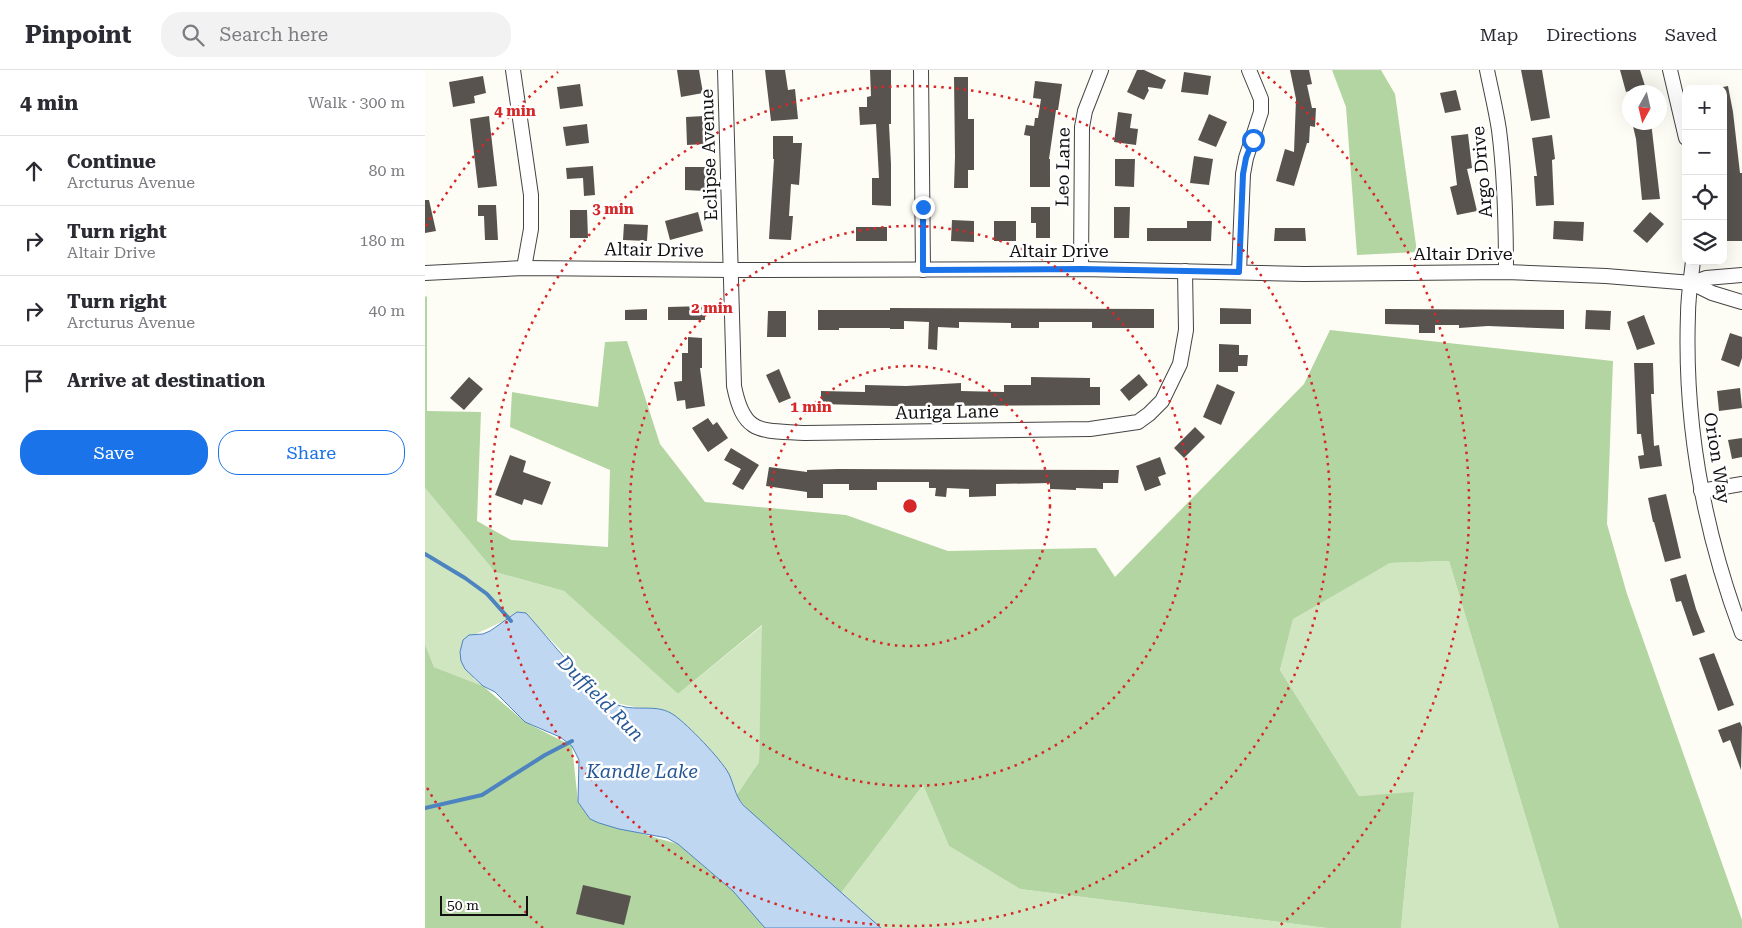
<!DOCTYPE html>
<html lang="en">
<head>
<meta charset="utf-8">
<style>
	body { margin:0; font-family:"Roboto Serif",serif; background:#f2f2f3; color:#2b2b33 }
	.controls { position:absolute; right:15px; top:15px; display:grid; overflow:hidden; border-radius:10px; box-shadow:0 5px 20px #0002 }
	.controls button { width:45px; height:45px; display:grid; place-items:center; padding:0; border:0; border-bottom:1px solid #e1e1e2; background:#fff; color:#2b2b33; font:25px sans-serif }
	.compass { position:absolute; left:1197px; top:15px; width:45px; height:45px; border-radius:50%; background:#fff; box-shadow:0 5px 20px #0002; rotate:188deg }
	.scale { position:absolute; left:15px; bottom:12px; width:88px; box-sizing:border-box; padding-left:5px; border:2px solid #111; border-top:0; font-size:14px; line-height:18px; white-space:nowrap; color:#111; -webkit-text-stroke:4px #fff; paint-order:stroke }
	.stop { position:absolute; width:15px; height:15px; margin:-11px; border:4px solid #1a73e8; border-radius:50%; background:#fff }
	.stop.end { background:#1a73e8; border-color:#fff; box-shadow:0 1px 5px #0008 }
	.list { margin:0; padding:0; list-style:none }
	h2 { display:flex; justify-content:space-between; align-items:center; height:65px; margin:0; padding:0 20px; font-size:21px }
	h2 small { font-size:16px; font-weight:400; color:#7c7c81 }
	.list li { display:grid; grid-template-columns:32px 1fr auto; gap:15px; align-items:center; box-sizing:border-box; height:70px; padding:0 20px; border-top:1px solid #e1e1e2 }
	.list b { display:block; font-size:19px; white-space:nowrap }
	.list p { margin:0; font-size:16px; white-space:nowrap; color:#7c7c81 }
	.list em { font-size:16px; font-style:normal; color:#7c7c81 }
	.actions { display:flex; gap:10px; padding:15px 20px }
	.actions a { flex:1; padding:11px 0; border:1px solid #1a73e8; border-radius:20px; text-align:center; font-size:18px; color:#1a73e8 }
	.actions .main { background:#1a73e8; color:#fff }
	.icon { flex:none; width:28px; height:28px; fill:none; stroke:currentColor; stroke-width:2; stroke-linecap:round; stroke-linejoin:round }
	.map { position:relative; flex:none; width:1317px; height:858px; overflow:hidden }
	header { display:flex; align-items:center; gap:30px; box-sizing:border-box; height:70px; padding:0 25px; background:#fff; border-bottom:1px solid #e1e1e2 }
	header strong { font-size:24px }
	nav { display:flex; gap:28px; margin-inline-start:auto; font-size:18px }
	.search { width:350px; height:45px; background:#f2f2f3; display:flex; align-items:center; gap:12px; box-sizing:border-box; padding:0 18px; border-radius:20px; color:#7c7c81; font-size:19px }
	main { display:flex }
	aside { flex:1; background:#fff }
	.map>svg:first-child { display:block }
</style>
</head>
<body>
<header>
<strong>Pinpoint</strong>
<div class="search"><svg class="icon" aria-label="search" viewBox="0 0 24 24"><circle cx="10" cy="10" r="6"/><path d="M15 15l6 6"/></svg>Search here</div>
<nav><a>Map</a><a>Directions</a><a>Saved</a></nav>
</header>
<main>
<aside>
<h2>4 min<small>Walk · 300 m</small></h2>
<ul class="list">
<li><svg class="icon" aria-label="ahead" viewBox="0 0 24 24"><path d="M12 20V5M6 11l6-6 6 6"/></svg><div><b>Continue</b><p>Arcturus Avenue</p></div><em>80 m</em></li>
<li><svg class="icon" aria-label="right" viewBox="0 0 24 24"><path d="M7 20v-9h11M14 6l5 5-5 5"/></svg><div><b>Turn right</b><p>Altair Drive</p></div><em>180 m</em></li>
<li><svg class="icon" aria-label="right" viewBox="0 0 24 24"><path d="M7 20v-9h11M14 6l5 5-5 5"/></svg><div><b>Turn right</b><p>Arcturus Avenue</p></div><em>40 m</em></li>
<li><svg class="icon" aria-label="arrive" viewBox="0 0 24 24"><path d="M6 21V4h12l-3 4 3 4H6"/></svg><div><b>Arrive at destination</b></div></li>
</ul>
<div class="actions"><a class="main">Save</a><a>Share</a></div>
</aside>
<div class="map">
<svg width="1317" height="858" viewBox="0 0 1317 858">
	<rect width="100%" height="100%" fill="#fefdf5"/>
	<g fill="#d0e6c1">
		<path d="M0 418 70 502 139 521 253 624 338 555 334 692 311 726 298 694 250 646 187 632 98 542 38 570 49 609 58 616 9 597 0 574Z"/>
		<path d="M1024 491 1134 858H976L989 723 934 726 855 600 868 548 965 493Z"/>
		<path d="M498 715 524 776 595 819 902 858H456L416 823Z"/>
	</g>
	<g fill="#b3d5a2">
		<path d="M907 0H956L970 24 992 182 932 185 921 37Z"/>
		<path d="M2 226V341L56 342 52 451 86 470 183 477 185 400 85 357 87 322 173 337 180 272 202 271 235 374 280 432 421 445 523 481 671 478 690 507 879 314 905 260 1188 291 1182 454 1202 524 1317 850V858H1134L1024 491 965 493 868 549 855 600 934 726 989 722 976 858H902L595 819 524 776 498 715 416 823 323 740 311 726 334 692 337 555 253 624 139 521 70 502 0 418V227Z"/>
		<path d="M0 574 9 597 58 616 100 652 147 676 153 732 165 749 253 774 308 821 342 858H0Z"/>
	</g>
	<path fill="#bfd7f0" stroke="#4d84c0" d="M92 542 101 543C122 566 167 625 193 635 212 642 232 633 249 645 263 655 296 689 304 704 309 715 310 725 318 735L456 858H340L308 821 253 774 242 768 194 759 174 753 165 749 153 732 154 690 147 676 135 667 100 652 70 622 58 616 40 599 36 591 35 582 38 570 44 565 58 564 65 561Z"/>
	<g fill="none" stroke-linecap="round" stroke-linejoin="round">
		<g stroke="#4d84c0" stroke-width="4">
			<path d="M0 484 40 508 62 524 86 551"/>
			<path d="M0 738 57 725 120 685 147 671"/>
		</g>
	</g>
	<g fill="#58534e">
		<path d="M252 0H274L278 23 256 27Z"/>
		<path d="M340 0H360L363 20 370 19 373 49 346 51Z"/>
		<path d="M445 0H466V54H464L466 94V136L447 135V108H454L451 54 435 55 434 37H442V27L446 26Z"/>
		<path d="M712 0H719L741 10 737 19 723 17V19L724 20 719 30 702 22Z"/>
		<path d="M865 0H884L887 14 882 15 887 38H891L890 57 885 56 884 73H882L869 116 851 111 860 79 869 82 871 29Z"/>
		<path d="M1096 0H1117L1125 48 1106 51Z"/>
		<path d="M1195 0H1215L1220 16 1201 22Z"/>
		<path d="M759 2 786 6 783 25 756 22Z"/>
		<path d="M58 6 61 23 49 26 50 33 28 37 24 12Z"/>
		<path d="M529 7H543V49H549V100H543V118H529L530 87Z"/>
		<path d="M610 11 637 14 633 40H631L624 89H625V117H605V66L599 65 601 55 609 56 610 48H613L616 29 608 28Z"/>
		<path d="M155 14 158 36 135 39 132 17Z"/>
		<path d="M1303 16 1308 42 1315 103H1317V171H1300L1298 17Z"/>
		<path d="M1031 20 1036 40 1020 43 1015 23Z"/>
		<path d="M693 42 707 44 705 58 713 59 711 75 689 72Z"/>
		<path d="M784 44 802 52 791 77 773 70Z"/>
		<path d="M64 46 72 116 53 118 45 49Z"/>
		<path d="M279 46 280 74 262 75 261 47Z"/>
		<path d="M1207 52H1226L1235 129 1217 130 1211 69Z"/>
		<path d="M162 54 164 73 141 76 138 57Z"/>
		<path d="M1043 64 1047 98 1042 99 1052 141 1032 145 1025 117 1032 115 1026 66Z"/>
		<path d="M1127 65 1130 89 1127 90 1129 135 1111 136 1109 106H1112L1107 68Z"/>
		<path d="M348 66H368V73H377L374 115 366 114 364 146H368L366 170 344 169 349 89H348Z"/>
		<path d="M769 86 788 89 784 115 765 113Z"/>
		<path d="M690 89H710L709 117 690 116Z"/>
		<path d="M168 96 170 125 159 126 158 108 142 109 141 98Z"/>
		<path d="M260 97H281L280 121 260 120Z"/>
		<path d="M0 130H4L11 161 0 163Z"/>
		<path d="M53 135H71L73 170H60L59 146H53Z"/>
		<path d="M606 137H625V168H611V153H606Z"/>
		<path d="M689 137H705L704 168H689Z"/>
		<path d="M145 140H162L163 168H145Z"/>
		<path d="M273 142 278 161 245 170 240 151Z"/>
		<path d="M1225 142 1239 154 1222 173 1208 161Z"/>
		<path d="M527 150 549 151V172L526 171Z"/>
		<rect x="569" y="151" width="22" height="20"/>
		<path d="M762 151H787L786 171H722V158H762Z"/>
		<path d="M1129 151 1159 152 1158 171 1128 169Z"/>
		<path d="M199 154 223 155 222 171 198 170Z"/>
		<rect x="431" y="157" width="31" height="14"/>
		<path d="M850 158H880L881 171H849Z"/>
		<path d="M280 236V250H243V237Z"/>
		<path d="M465 238 729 239V258H667V252H614V258H586V253L534 252V258L513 257 512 280 503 279 504 252 479 251V259H465V258H414V260H393V240H465Z"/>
		<path d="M795 238 826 239V254H795Z"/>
		<path d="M222 239V250H200V240Z"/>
		<path d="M960 239 1139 240V259L1063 256 1034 258V255H1010V263H994V255L960 254Z"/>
		<path d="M1161 240 1186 241 1185 260 1160 259Z"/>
		<path d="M343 241H361V267H342Z"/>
		<path d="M1219 245 1230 274 1212 280 1202 252Z"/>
		<path d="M1305 263 1317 267V288L1314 297 1296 290Z"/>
		<path d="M263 267 277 268V298H275L280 336 261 339 260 330 252 331 249 312 257 311V283H263Z"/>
		<path d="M794 274 814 275V285H823L822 296H813V302H794Z"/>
		<path d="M1209 293H1228L1229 324H1226L1229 376 1234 375 1237 396 1215 399 1213 386 1219 385 1216 364H1212Z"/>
		<path d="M354 299 366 328 354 333 341 305Z"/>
		<path d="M714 304 723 315 704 331 695 320Z"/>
		<path d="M44 307 58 319 39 340 25 328Z"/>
		<path d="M606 307 665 308V317H675V335L468 336 396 334V321L440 322V315L481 316 536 313V321L579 322V315H606Z"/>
		<path d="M792 314 810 322 796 355 778 347Z"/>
		<path d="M1315 318 1317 338 1294 341 1292 321Z"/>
		<path d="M283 348 288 355 292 352 303 368 283 382 267 358Z"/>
		<path d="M770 357 780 367 759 388 749 378Z"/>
		<path d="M1317 368V387L1307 389 1303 370Z"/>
		<path d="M306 378 334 395 318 420 307 414 316 399 299 390Z"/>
		<path d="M85 385 101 391 98 402 126 412 117 435 99 429 97 435 70 425Z"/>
		<path d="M735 387 741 404 733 407 736 415 720 421 711 396Z"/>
		<path d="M344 397 382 402V400L413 399 694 400 693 413H678V419L651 418V420L625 419V413L571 414V426L544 427V419L522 418 521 427 510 426 511 418H504V412H452V420H424V414H398V428H382V422L341 416Z"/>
		<path d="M1241 424 1256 488 1240 492 1229 452H1228L1223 428Z"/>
		<path d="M1261 504 1271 539 1280 562 1268 566 1256 531 1251 532 1245 509Z"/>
		<path d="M1289 583 1309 635 1293 641 1274 588Z"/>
		<path d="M1315 652 1317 657 1316 700 1305 670 1298 673 1293 660Z"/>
		<path d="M158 815 206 826 199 855 151 844Z"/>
	</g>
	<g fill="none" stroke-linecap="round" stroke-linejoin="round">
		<defs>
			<g id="minor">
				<path d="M88 0 106 125V159L99 198"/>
				<path d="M300 0 309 316C319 366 336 360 380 363L665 359 713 352 724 344 737 331 755 294 761 260 760 201"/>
				<path d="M496 0 498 200"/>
				<path d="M1062 0C1066 20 1071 40 1074 60 1080 107 1081 155 1081 202"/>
				<path d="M1245 0 1261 68"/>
				<path d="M1268 191C1266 209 1263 227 1263 244 1259 355 1278 459 1317 563"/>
				<path d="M656 199 657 57 660 41 676 0"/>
				<path d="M814 202 818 104 821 88 836 42V29L824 0"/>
				<path d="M0 203 99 198 307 200 656 199 879 204 1081 202 1181 206 1267 213 1281 208 1317 205"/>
				<path d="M1267 213 1287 223 1317 232"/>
				<path d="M1276 421 1317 414"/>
			</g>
		</defs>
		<use href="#minor" stroke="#444" stroke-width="16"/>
		<use href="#minor" stroke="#fff" stroke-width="14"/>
	</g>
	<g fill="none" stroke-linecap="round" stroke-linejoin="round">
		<path stroke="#1a73e8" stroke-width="6" d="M498 137V200L656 199 814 202 818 104 821 88 828 70"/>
	</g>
	<g fill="none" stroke="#d62828" stroke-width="2.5" stroke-dasharray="2.5 5">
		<circle cx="485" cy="436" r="140"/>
		<circle cx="485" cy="436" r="280"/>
		<circle cx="485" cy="436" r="420"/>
		<path d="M118 858A559 559 0 0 1 1 716M1 156A559 559 0 0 1 133 2M837 2A559 559 0 0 1 852 858"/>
	</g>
	<g text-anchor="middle" stroke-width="5" stroke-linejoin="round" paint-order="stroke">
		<g font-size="18" fill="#111" stroke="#fff">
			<text transform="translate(284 85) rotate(-92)" y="6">Eclipse Avenue</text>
			<text transform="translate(638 97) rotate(-89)" y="6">Leo Lane</text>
			<text transform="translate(1057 102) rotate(-95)" y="6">Argo Drive</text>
			<text transform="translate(229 180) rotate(1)" y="6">Altair Drive</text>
			<text x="634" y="187">Altair Drive</text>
			<text x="1038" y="190">Altair Drive</text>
			<text transform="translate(522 342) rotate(-1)" y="6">Auriga Lane</text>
			<text transform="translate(1292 388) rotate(81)" y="6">Orion Way</text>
		</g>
		<g font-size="19" font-style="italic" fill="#265796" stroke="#fff">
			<text transform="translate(176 628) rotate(45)" y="7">Duffield Run</text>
			<text x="217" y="708">Kandle Lake</text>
		</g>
	</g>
	<circle cx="485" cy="436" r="8" fill="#d62828" stroke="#fff" stroke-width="2.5"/>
	<g font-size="15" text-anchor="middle" font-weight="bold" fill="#d62828" stroke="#fff" stroke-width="5" stroke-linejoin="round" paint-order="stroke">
		<text x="90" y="46">4 min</text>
		<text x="188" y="144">3 min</text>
		<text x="287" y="243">2 min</text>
		<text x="386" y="342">1 min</text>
	</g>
</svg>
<div class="controls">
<button>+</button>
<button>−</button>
<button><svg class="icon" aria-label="locate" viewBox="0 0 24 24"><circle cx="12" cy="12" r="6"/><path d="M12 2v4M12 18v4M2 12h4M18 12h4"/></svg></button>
<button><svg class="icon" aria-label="layers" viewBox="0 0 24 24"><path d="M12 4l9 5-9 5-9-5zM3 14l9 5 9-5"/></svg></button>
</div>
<svg class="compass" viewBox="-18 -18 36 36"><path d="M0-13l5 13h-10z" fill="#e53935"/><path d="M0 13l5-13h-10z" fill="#7c7c81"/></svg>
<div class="scale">50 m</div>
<div class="stop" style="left:828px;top:70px"></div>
<div class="stop end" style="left:498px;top:137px"></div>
</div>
</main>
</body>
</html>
